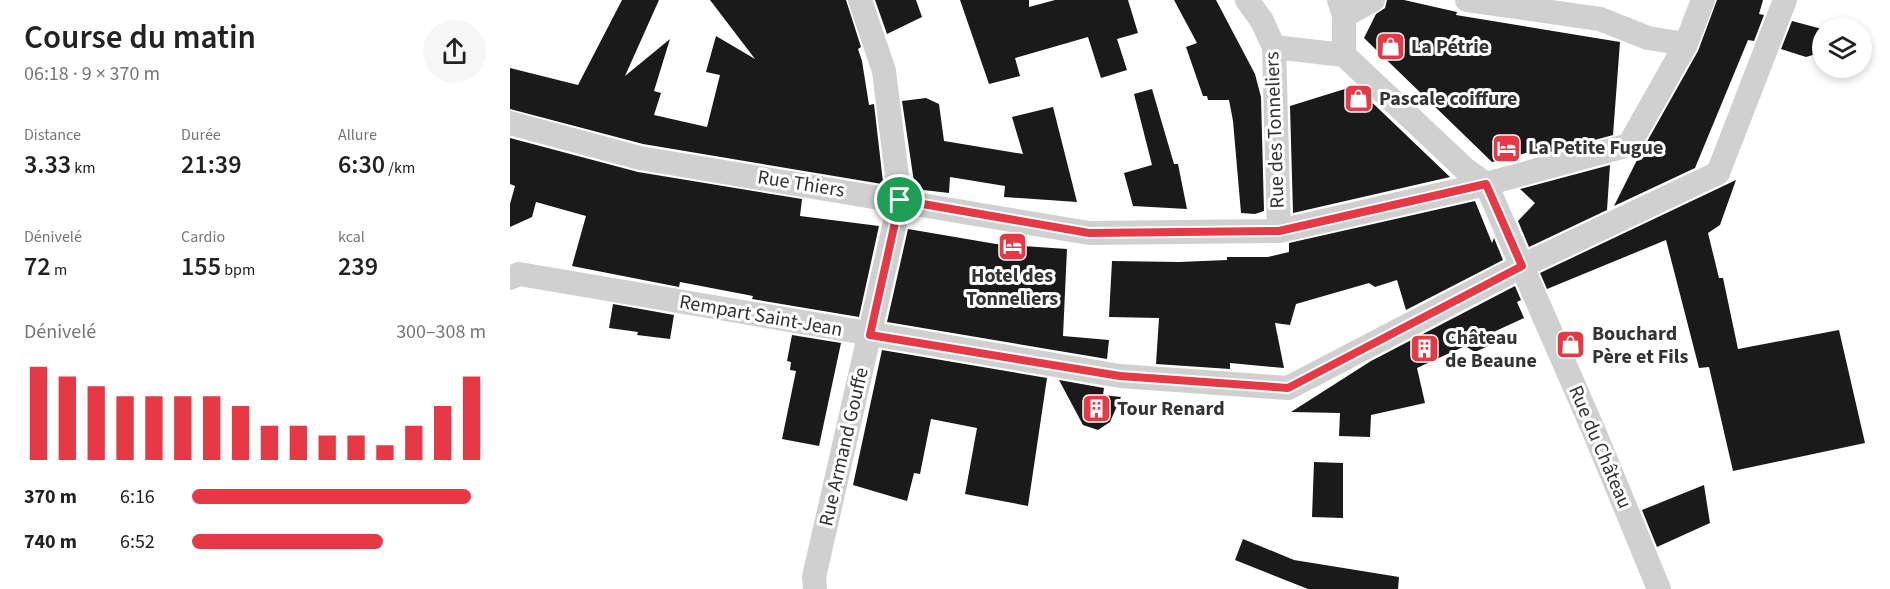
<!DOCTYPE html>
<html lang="fr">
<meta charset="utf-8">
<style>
body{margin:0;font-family:"Source Sans 3",sans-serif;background:#f6f6f6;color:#222;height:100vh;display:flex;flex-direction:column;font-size:22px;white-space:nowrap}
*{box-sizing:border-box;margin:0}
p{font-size:20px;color:#767676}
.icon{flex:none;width:33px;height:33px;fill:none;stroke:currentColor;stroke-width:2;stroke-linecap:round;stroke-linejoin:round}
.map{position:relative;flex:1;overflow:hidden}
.panel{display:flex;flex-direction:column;background:#fff;width:510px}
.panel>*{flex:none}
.controls{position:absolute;left:1302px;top:18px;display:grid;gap:12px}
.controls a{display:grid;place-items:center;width:60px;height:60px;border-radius:50%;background:#fff;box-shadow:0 3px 9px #0003;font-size:30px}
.pin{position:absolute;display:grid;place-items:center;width:51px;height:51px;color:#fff;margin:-26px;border:3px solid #fff;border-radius:50%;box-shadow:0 2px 6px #0007}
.round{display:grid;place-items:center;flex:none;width:63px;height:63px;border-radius:32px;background:#f6f6f6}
.overview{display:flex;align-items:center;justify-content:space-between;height:102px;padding:0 24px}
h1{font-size:33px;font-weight:600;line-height:45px}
.figures{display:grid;grid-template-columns:repeat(3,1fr);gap:9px;height:102px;padding:6px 24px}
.figures div{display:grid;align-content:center}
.figures b{font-size:26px;font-weight:600}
.figures small{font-size:16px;font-weight:400}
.figures p{font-size:16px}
.chart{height:168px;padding:12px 24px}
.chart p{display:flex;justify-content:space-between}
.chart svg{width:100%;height:108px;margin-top:6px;stroke:#e63946;stroke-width:6}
ul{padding:0 24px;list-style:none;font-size:20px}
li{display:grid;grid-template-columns:96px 72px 1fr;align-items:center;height:45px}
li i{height:15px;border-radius:8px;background:#e63946}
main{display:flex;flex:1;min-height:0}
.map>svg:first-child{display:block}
.building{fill:#1a1a1a}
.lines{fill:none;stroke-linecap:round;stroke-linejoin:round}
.street{stroke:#d0d0d0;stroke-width:24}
.route-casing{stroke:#fff;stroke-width:12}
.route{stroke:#e63946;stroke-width:8}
.labels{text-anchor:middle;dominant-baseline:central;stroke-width:6;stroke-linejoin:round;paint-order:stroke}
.poi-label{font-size:20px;font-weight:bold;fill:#333;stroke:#fff;text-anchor:start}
.street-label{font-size:20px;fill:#333;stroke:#fff}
</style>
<main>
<section class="panel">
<div class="overview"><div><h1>Course du matin</h1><p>06:18 · 9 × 370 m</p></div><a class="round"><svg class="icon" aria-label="share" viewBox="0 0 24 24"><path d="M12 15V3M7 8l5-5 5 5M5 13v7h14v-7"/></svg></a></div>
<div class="figures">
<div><p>Distance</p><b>3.33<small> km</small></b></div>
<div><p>Durée</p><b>21:39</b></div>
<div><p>Allure</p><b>6:30<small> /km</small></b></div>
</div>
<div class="figures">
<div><p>Dénivelé</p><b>72<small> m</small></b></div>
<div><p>Cardio</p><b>155<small> bpm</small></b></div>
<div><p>kcal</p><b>239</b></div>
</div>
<div class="chart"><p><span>Dénivelé</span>300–308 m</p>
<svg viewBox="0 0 160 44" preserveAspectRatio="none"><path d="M5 44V6M15 44V10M25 44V14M35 44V18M45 44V18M55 44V18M65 44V18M75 44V22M85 44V30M95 44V30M105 44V34M115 44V34M125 44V38M135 44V30M145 44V22M155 44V10"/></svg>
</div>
<ul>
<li><b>370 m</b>6:16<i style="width:95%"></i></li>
<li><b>740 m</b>6:52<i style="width:65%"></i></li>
</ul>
</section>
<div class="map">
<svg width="1380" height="589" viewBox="0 0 1380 589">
<rect width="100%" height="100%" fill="#fff"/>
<path class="building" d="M 112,0 L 149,0 L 115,76 L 160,39 L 144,91 L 151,93 L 144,115 L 197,127 L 210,75 L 196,72 L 206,36 L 245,59 L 200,0 L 336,0 L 351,47 L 348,49 L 352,61 L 359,105 L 364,104 L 373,182 L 372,184 L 133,144 L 0,109 L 0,68 L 68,85 Z
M 365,0 L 406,0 L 412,17 L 377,34 Z
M 450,0 L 519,0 L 519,7 L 545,0 L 618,0 L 628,33 L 607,39 L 617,70 L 591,78 L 578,37 L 505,58 L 510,76 L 479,84 Z
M 664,0 L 706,0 L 745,74 L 751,97 L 754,211 L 745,214 L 731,213 L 723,121 L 719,100 L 698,100 L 697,96 L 693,96 L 676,47 L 687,43 Z
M 877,0 L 894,0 L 947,12 L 946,15 L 1110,42 L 1103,135 L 1030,155 L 1035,148 L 982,162 L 854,38 L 866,14 L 875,8 Z
M 1207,0 L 1253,0 L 1249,14 L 1254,15 L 1244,41 L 1238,40 L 1185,168 L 1104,206 L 1130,154 L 1188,51 Z
M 1282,21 L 1312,29 L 1312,44 L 1306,54 L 1296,57 L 1271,49 Z
M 838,88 L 848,89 L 940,177 L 783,213 L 780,106 Z
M 642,89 L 664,164 L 668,164 L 677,209 L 623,206 L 614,173 L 642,165 L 624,94 Z
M 416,98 L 429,104 L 434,141 L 513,154 L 502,117 L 543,107 L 567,202 L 494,197 L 495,186 L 440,177 L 439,193 L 405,189 L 392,101 Z
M 0,138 L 128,172 L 292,199 L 290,216 L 369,226 L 349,317 L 242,299 L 243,296 L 170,282 L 169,287 L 62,266 L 76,216 L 26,202 L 22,217 L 0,227 L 0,204 L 5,186 L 0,184 Z
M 1100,165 L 1097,210 L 1019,247 L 1008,221 L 1025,203 L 1010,189 Z
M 1226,180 L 1210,225 L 1198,233 L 1209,278 L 1213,278 L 1228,349 L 1329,330 L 1355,443 L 1223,471 L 1199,367 L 1189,368 L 1156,240 L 1037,289 L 1030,273 Z
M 965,201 L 982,243 L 984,238 L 993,260 L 896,310 L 887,280 L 865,287 L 859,283 L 786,304 L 780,325 L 765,323 L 774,368 L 720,363 L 720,369 L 646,364 L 649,318 L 599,317 L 602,261 L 669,262 L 717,260 L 717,257 L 758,257 L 779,252 L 779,243 Z
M 398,229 L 486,244 L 557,249 L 553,336 L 599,340 L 597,359 L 377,322 Z
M 1005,286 L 1011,300 L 1007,302 L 1014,318 L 977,335 L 978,346 L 965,352 L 955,346 L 907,368 L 915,403 L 861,415 L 860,437 L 829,436 L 830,413 L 781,412 L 861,361 Z
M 103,304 L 164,315 L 160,339 L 127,335 L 128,332 L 99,328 Z
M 282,335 L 331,343 L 309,446 L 272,439 L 286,371 L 280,370 L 281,362 L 277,361 Z
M 372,350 L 537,378 L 518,506 L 455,494 L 467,428 L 421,419 L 410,474 L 404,473 L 397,501 L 343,485 Z
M 549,380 L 594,388 L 593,395 L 611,397 L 600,422 L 588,430 L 573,425 Z
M 804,462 L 833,463 L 833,518 L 802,517 Z
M 1194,485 L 1200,523 L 1147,547 L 1132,510 Z
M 733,539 L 784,560 L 889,577 L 888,589 L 798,589 L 725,560 Z"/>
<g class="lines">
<path class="street" d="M 737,0 L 752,21 L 764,47 L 769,231
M 957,0 L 1090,19 L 1138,38 L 1176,44
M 834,16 L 863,0
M 764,47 L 834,55 L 834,16 L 829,0
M 834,55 L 955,169 L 976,184 L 1083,429 L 1149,589
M 0,123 L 130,158 L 579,233 L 769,231 L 976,184 L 1119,145 L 1176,44 L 1193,0
M 0,278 L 9,274 L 610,376 L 778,388 L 1012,266 L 1208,173 L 1275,0
M 305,589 L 304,577 L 390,200 L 374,71 L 350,0"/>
</g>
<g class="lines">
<defs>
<path id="route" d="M 976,184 L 1012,266 L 778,388 L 610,376 L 360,335 L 390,200 L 579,233 L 769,231 Z"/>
</defs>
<use href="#route" class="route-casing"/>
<use href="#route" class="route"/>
</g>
<defs>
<symbol id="shop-square" viewBox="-11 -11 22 22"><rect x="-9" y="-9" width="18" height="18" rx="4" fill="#e63946" stroke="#fff"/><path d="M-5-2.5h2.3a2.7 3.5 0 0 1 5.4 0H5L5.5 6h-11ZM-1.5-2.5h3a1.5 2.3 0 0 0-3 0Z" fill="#fff"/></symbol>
<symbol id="hotel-square" viewBox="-11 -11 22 22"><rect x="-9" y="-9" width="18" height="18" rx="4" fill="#e63946" stroke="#fff"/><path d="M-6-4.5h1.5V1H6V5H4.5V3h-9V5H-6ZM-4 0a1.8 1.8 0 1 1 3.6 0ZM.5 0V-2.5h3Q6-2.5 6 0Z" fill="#fff"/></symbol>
<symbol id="building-square" viewBox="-11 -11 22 22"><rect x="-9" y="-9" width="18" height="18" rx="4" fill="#e63946" stroke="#fff"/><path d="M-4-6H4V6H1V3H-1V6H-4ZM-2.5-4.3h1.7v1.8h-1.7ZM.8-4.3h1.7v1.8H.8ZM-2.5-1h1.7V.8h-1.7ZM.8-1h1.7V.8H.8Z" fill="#fff"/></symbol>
</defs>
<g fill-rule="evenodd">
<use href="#shop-square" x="864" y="30" width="33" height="33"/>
<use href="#shop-square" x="832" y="82" width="33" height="33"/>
<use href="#hotel-square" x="980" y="132" width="33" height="33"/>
<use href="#hotel-square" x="486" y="230" width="33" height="33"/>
<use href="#shop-square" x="1044" y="328" width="33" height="33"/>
<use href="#building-square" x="898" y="332" width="33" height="33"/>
<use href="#building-square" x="570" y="392" width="33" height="33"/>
</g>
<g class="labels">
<g class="poi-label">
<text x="901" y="47">La Pétrie</text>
<text x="869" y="99">Pascale coiffure</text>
<text x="1018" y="148">La Petite Fugue</text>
<text x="502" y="276" text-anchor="middle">Hotel des<tspan x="502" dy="23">Tonneliers</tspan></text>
<text x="1082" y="334">Bouchard<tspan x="1082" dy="23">Père et Fils</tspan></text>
<text x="935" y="338">Château<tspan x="935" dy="23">de Beaune</tspan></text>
<text x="607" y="409">Tour Renard</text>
</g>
<g class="street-label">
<text transform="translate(765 130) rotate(-92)">Rue des Tonneliers</text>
<text transform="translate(291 184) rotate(9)">Rue Thiers</text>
<text transform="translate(251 316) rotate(10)">Rempart Saint-Jean</text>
<text transform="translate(334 447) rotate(-77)">Rue Armand Gouffe</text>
<text transform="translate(1090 447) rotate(67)">Rue du Château</text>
</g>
</g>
</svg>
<div class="controls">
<a><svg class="icon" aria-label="layers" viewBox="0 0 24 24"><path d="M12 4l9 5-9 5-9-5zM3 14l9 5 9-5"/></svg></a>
</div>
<div class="pin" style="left:390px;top:200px;background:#1e9e55"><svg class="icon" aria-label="arrive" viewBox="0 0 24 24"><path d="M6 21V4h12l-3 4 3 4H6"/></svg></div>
</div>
</main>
